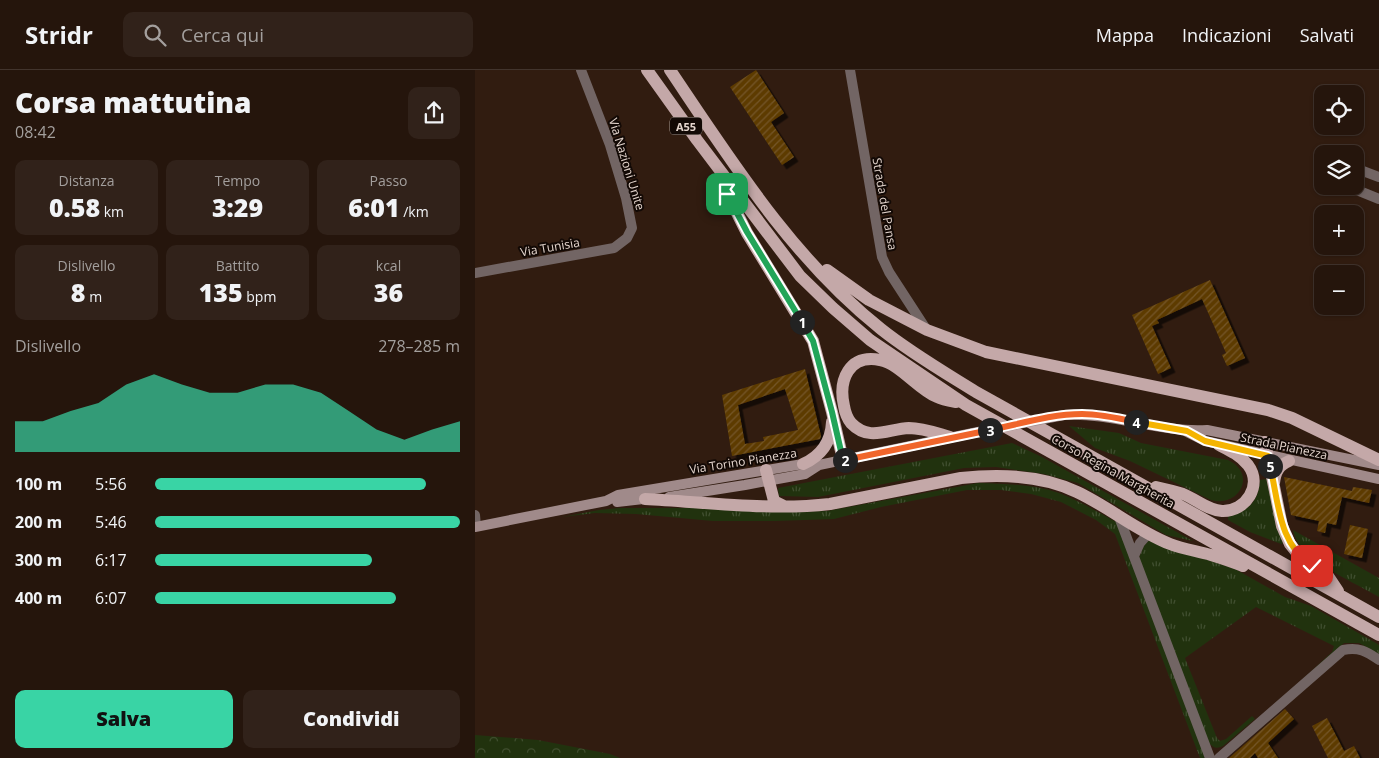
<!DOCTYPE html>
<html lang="it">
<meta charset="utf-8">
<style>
body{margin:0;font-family:"Open Sans",sans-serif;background:#31221a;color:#f1f3f6;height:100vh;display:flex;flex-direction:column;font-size:19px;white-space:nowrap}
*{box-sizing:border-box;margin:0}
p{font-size:16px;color:#a39f9d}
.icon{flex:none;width:28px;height:28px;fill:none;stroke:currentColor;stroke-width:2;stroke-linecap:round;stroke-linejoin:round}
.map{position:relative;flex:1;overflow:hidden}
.sheet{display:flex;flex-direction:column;background:#25150c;width:475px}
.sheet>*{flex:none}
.buttons{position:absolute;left:839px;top:15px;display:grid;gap:10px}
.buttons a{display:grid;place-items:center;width:50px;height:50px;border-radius:10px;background:#25150c;box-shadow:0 1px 4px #0004,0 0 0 1px #42342d;font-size:25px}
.pin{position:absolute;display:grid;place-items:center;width:42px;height:42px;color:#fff;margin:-21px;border-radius:10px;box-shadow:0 2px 8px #0006}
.km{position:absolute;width:25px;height:25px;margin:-12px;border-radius:50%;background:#222;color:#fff;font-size:14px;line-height:25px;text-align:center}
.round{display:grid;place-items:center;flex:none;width:52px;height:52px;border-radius:10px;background:#31221a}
.headline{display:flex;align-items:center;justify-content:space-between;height:85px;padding:0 15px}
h1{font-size:28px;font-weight:800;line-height:38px}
.figures{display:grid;grid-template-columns:repeat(3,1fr);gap:8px;height:85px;padding:5px 15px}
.figures div{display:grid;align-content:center;border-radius:10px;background:#31221a;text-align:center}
.figures b{font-size:25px;font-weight:800}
.figures small{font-size:14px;font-weight:400}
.figures p{font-size:14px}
.chart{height:140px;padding:10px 15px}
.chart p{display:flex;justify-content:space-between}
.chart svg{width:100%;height:90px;margin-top:5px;fill:#39d4a5;opacity:.7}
.primary-button{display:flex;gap:10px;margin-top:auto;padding:10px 15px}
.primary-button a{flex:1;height:58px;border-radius:10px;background:#39d4a5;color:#111;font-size:20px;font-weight:800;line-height:58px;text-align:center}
.primary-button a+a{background:#31221a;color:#f1f3f6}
ul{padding:0 15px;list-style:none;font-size:16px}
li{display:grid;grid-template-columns:80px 60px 1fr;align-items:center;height:38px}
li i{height:12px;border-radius:6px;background:#39d4a5}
header{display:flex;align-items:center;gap:30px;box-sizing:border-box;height:70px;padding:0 25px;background:#25150c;border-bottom:1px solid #42342d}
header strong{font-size:24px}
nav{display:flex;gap:28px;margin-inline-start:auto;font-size:18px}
.search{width:350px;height:45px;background:#31221a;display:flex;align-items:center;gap:12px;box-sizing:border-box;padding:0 18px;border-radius:10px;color:#a39f9d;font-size:19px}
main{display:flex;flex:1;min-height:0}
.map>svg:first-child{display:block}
.grass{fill:url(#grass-tufts)}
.forest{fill:url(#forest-crowns)}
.building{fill:url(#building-hatch);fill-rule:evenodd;filter:url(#shadow)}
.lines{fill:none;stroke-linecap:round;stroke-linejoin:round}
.street{stroke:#726564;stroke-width:10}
.secondary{stroke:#a08a8a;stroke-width:10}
.primary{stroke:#c4a8a8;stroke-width:12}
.secondary-bridge{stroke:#a08a8a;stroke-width:10}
.split-1-casing{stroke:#fff;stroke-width:10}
.split-2-casing{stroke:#fff;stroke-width:10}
.split-3-casing{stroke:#fff;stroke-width:10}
.split-4-casing{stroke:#fff;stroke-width:10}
.split-5-casing{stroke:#fff;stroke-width:10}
.split-6-casing{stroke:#fff;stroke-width:10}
.split-1{stroke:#22a559;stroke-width:6}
.split-2{stroke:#22a559;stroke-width:6}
.split-3{stroke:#f0652b;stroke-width:6}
.split-4{stroke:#f0652b;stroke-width:6}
.split-5{stroke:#f5b400;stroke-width:6}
.split-6{stroke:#f5b400;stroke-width:6}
.labels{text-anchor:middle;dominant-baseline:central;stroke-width:4;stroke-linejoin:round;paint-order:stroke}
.shield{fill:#120905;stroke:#a59891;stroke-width:1}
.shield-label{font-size:11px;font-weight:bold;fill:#e4d5cd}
.street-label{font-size:12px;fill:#e4d5cd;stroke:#120905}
</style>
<header>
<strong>Stridr</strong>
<div class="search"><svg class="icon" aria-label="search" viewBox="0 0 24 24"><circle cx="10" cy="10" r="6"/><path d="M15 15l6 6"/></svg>Cerca qui</div>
<nav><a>Mappa</a><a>Indicazioni</a><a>Salvati</a></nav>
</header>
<main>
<section class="sheet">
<div class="headline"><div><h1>Corsa mattutina</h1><p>08:42</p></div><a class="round"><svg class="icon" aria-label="share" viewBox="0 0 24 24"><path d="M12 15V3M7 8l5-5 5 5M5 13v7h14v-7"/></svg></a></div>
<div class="figures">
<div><p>Distanza</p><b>0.58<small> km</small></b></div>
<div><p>Tempo</p><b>3:29</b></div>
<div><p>Passo</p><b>6:01<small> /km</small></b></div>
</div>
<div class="figures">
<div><p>Dislivello</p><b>8<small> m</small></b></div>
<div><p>Battito</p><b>135<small> bpm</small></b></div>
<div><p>kcal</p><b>36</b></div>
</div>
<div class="chart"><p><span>Dislivello</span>278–285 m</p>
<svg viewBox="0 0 160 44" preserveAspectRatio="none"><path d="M0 44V29L10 29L20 24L30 20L40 11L50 6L60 11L70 15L80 15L90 11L100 11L110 15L120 24L130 33L140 38L150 33L160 29V44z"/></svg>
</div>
<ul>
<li><b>100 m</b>5:56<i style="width:89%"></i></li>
<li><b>200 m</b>5:46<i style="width:100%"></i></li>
<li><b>300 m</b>6:17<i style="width:71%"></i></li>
<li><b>400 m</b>6:07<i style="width:79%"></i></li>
</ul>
<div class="primary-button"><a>Salva</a><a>Condividi</a></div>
</section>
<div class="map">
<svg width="904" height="688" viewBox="0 0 904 688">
<defs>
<pattern id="grass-tufts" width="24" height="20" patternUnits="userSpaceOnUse" patternTransform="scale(1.25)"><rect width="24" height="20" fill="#21320e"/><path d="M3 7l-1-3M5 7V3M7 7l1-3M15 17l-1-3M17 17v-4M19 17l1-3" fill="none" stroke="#414f30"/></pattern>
<pattern id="forest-crowns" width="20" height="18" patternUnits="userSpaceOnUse" patternTransform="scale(1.25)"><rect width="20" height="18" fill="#21320e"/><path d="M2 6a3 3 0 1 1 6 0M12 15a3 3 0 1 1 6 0" fill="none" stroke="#414f30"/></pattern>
<pattern id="building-hatch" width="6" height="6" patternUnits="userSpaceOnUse" patternTransform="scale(1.25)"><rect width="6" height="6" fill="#5d3b02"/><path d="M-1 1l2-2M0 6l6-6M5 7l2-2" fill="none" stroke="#745626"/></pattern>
<filter id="shadow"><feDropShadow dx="4.5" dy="4.5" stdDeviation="0" flood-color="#0009"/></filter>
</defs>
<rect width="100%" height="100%" fill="#311c10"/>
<path class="grass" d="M 594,356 L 644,363 L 666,373 L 753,390 C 782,403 765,438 736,430 L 655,391 L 620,378 Z
M 537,373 L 567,387 L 718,471 L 691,465 L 603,413 L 569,404 L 521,397 L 489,398 L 343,427 L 304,426 L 303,418 Z
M 792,409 L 802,457 L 808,473 L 806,474 L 775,462 L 753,450 L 753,445 C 774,440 783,433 785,410 Z
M 503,413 C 530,414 558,414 584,423 C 605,431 624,443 643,453 L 732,688 L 725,688 L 640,464 L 621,450 L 586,432 L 556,424 L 526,420 L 492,420 L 406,437 L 359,449 L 300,451 L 238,451 L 161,444 L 120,443 L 87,447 L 124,440 L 144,438 L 220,438 L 299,442 L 352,441 Z
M 818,460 L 904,508 L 904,527 C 882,514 834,493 822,471 C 820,468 819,464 818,460 Z
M 674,470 L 760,499 L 810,527 L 836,536 L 901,573 L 904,575 L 904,584 L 884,573 L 869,573 L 830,609 L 829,608 L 857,582 L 859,576 L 781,537 L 710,588 L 742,668 L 745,671 L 751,669 L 777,646 L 780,649 L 748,676 C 741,679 739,678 734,673 L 664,488 L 668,477 Z"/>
<path class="forest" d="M 0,665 L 63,670 L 135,684 L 145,688 L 0,688 Z"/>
<path class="building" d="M 281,0 L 309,43 L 296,52 L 319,87 L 307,95 L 255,17 Z
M 735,210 L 770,288 L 752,296 L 747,285 L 751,283 L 727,229 L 682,250 L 684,253 L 677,256 L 696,298 L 683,304 L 657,245 Z
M 330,299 L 346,366 L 345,369 L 257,386 L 247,325 ZM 310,319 L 323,360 L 288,367 L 289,371 L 270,374 L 263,335 Z
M 809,407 L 877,421 L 878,417 L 897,420 L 894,433 L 867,427 L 861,455 L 852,453 L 850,463 L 842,461 L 844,451 L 816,445 Z
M 875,455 L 893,459 L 887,488 L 869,484 Z
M 810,639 L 819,649 L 793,673 L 803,688 L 783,688 L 780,683 L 775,688 L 754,688 Z
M 852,648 L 869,681 L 879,676 L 885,688 L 853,688 L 837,656 Z"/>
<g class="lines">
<path class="street" d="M 375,0 L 407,187 L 414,202 L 451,259
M 880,98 L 904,107
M 872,116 L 904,129
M 0,203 L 139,178 L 152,168 L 157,158 L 151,128 L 135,75 L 106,0
M 0,445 L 1,456
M 644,447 L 735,688
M 659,486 L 665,473 L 673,464
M 744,688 L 868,580 C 884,577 891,581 904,590"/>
<path class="secondary" d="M 589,345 C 638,342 684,363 732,360 L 904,395
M 712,362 L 730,371 L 904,409
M 194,427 L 270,415 L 330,404 L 344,395
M 142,432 L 177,428
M 0,457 L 131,431 L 143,425 L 328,394 L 344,395 L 498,363"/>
<path class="primary" d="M 172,0 L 222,70 L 325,206 L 358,238 L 395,270 L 491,335 L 904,565
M 195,0 C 257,92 318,189 406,259 C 436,283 469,302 501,322 L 904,547
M 247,113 L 272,163 L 338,271 L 357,342 L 368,390
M 352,200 L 394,230 L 452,260 L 511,282 L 793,340 L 817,348 L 904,390
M 475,367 C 461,363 448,358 434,358 C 413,359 394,372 376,353 C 372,348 370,342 369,336 C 363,310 374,284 405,290 C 424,293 444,320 462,327 C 468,330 475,331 481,332
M 790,372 L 807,456 L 815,474 L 823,484 L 829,491 L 853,506 L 863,521
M 328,394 C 346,386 356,373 357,352
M 291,400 L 299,431 L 309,436
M 799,413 C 800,402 804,395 814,391
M 681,417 C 690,419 699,421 708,424 C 721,429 732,440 747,441 C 771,442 788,415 773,395 C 765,385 754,380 744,375
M 170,429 C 230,432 296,441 355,434 L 486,408 C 523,404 567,405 602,422 C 634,437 662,461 695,474 C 708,479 722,481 736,485 C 747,488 757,492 768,496"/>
<path class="secondary-bridge" d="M 498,363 L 589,345"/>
</g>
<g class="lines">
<defs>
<path id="split-1" d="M 252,124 L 272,162 L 327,252"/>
<path id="split-2" d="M 327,252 L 338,271 L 357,342 L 368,390 L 370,390"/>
<path id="split-3" d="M 370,390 L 515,360"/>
<path id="split-4" d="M 515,360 C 545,354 576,344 607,344 C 625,344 643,348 661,352"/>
<path id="split-5" d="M 661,352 L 712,361 L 730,371 L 793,386 L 795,396"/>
<path id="split-6" d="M 795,396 C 804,433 803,473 837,496"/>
</defs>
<use href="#split-1" class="split-1-casing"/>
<use href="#split-2" class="split-2-casing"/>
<use href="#split-3" class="split-3-casing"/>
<use href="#split-4" class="split-4-casing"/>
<use href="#split-5" class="split-5-casing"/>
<use href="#split-6" class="split-6-casing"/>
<use href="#split-1" class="split-1"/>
<use href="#split-2" class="split-2"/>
<use href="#split-3" class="split-3"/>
<use href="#split-4" class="split-4"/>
<use href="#split-5" class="split-5"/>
<use href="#split-6" class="split-6"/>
</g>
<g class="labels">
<rect class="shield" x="195" y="47.5" width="32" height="17" rx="4"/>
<g class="shield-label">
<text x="211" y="56">A55</text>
</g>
<g class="street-label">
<text transform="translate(152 94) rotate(73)">Via Nazioni Unite</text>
<text transform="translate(410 134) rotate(80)">Strada del Pansa</text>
<text transform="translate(75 177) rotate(-10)">Via Tunisia</text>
<text transform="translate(809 376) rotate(12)">Strada Pianezza</text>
<text transform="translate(268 391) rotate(-9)">Via Torino Pianezza</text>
<text transform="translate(638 401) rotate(29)">Corso Regina Margherita</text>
</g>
</g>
</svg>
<div class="buttons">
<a><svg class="icon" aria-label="locate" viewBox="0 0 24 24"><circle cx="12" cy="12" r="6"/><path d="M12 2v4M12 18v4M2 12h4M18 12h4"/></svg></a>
<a><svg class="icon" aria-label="layers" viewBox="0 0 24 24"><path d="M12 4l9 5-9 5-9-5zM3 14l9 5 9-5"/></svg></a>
<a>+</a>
<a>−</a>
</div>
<div class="pin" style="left:252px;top:124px;background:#1e9e55"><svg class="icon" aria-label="arrive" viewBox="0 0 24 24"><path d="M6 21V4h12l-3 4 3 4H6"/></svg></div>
<div class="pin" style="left:837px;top:496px;background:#d93025"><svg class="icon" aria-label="check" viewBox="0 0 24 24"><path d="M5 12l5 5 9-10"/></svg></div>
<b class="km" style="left:327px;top:252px">1</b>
<b class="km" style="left:370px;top:390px">2</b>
<b class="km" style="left:515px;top:360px">3</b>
<b class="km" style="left:661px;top:352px">4</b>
<b class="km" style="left:795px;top:396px">5</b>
</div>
</main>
